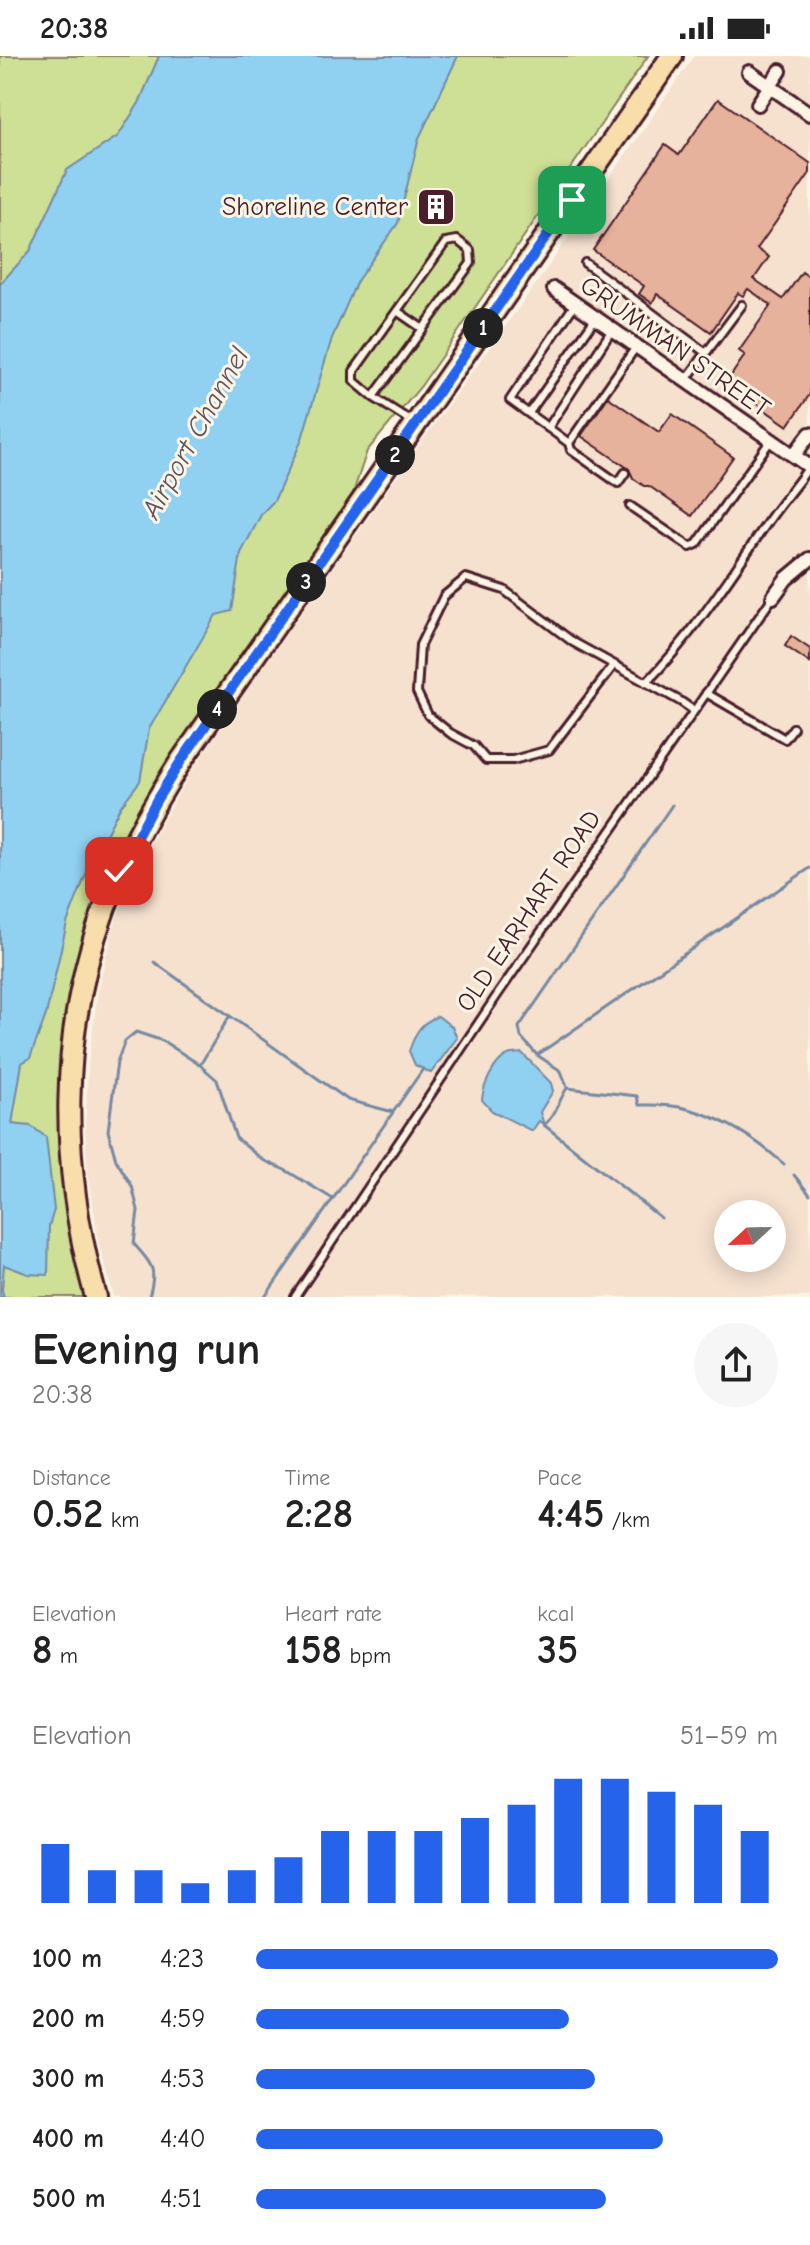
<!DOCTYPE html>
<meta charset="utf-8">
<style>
body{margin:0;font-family:"Comic Neue",sans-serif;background:#f6f6f6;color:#222;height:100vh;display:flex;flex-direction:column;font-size:30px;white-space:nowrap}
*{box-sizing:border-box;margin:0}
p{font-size:26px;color:#767676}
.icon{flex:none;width:44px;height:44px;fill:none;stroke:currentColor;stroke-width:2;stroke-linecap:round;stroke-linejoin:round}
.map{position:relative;height:1241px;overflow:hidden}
.sheet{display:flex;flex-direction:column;background:#fff;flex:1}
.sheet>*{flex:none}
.needle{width:52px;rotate:248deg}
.tools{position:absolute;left:714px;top:1144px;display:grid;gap:16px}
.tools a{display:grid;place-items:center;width:72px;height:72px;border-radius:50%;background:#fff;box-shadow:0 4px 20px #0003;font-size:40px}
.pin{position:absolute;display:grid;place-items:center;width:68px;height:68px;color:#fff;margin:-34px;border-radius:16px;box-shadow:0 4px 12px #0006}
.km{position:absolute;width:40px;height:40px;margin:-20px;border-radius:50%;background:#222;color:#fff;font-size:22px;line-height:40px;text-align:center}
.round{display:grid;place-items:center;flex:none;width:84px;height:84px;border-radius:42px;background:#f6f6f6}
.headline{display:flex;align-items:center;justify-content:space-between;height:136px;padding:0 32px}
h1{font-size:44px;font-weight:600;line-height:60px}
.figures{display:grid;grid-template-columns:repeat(3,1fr);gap:12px;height:136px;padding:8px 32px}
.figures div{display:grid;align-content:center}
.figures b{font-size:40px;font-weight:600}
.figures small{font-size:22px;font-weight:400}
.figures p{font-size:22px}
.chart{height:224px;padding:16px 32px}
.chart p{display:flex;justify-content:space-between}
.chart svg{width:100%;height:144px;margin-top:8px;stroke:#2563eb;stroke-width:6}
ul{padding:0 32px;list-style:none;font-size:26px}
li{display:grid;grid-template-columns:128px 96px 1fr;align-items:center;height:60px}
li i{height:20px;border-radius:10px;background:#2563eb}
.status{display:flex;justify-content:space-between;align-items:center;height:56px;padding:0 40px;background:#fff;direction:ltr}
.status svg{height:22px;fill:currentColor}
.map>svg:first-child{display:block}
.built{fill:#f6e1cf;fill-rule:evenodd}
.green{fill:#cee095;stroke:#8c8060;stroke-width:2}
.water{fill:#90d0f1;stroke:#7489a2;stroke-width:2}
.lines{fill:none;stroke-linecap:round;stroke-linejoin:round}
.stream{stroke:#7489a2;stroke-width:3}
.building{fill:#e7b29b;stroke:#4a1f2b;stroke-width:2}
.service-casing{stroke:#4a1f2b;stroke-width:12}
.minor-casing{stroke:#4a1f2b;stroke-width:18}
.primary-casing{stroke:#4a1f2b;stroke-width:26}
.service{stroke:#fcf5e5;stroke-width:6}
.minor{stroke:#fcf5e5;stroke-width:12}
.primary{stroke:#f8deab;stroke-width:20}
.route-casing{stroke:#fff;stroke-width:16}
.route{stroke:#2563eb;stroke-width:10}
.labels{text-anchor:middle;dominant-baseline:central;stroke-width:6;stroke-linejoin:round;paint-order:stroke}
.poi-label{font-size:26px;fill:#4a1f2b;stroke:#fcf5e5;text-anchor:end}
.street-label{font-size:26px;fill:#4a1f2b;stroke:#fcf5e5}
.water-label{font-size:28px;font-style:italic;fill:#5f5466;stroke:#fcf5e5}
</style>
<div class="status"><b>20:38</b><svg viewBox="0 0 49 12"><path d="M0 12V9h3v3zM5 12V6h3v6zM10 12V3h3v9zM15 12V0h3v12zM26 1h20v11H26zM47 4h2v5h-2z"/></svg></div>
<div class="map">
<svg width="810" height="1241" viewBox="0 0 810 1241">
<rect width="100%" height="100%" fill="#fcf5e5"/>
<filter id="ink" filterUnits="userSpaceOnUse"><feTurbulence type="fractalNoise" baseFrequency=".0125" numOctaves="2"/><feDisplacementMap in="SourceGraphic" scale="16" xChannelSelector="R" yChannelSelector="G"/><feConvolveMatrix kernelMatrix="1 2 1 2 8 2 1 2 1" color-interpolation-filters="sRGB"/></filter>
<g filter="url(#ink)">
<path class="built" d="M 694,0 L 810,0 L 810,1241 L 114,1241 L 99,1189 L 87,1108 L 85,1072 L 88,1009 L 97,940 L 106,899 L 117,861 L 143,800 L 189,719 L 255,622 L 435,367 L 540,222 ZM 728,1158 L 772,1158 L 772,1202 L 728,1202 Z"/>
<path class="green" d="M 0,0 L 648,0 L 421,330 L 367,395 L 353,437 L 158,725 L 127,776 L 104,828 L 68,953 L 61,1019 L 60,1082 L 70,1176 L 87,1241 L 0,1241 Z"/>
<path class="water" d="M 159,0 L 458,0 L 419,82 L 398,167 L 357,225 L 332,282 L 301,386 L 274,445 L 262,457 L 241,497 L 232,555 L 216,559 L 149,673 L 140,725 L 120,751 L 87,816 L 67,867 L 46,959 L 30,1002 L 22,1007 L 12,1068 L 31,1070 L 46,1081 L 54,1154 L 49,1170 L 48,1219 L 28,1218 L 4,1209 L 2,1234 L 4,1241 L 0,1241 L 0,228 L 30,195 L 67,114 L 118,80 L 139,47 Z
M 438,960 L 452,971 L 457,982 L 431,1017 L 415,1009 L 409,995 C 416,976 419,968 438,960 Z
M 522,997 L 551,1027 L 553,1035 L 540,1056 L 544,1069 L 539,1065 L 532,1075 L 492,1055 L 482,1044 C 483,1030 494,1005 508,999 C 512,997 517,998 522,997 Z"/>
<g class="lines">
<path class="stream" d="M 154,906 L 348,1044 L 393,1056
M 537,999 L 521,981 L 519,971 L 672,749
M 200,1009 L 229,961
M 567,1031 L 561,1015 L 537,999 L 810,812
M 794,1119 L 810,1139
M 661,1162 L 544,1069 C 556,1059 559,1044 567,1032 L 637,1040 L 639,1049 C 654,1049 670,1048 684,1052 C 722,1061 756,1083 784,1108
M 149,1241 C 157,1212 153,1210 134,1188 L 138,1154 L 132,1130 L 116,1104 L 108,1075 L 117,1006 L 125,985 L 136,976 L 163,985 L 200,1009 L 217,1024 L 236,1082 L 263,1104 L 287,1115 L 333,1143
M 265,1241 L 423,1013"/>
</g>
<path class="building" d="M 718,43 L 810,107 L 810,117 L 757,193 L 769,201 L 754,223 L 783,243 L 802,216 L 810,222 L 810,338 L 788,370 L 726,327 L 745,299 L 739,295 L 771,249 L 748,233 L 743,240 L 738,237 L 711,276 L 657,238 L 652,247 L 639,238 L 644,230 L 593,194 L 665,89 L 679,99 Z
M 444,137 L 449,162 L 427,166 L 423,140 Z
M 608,341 L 659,376 L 672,358 L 733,401 L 692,460 L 649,430 L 644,430 L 633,422 L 629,413 L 581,380 Z
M 791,580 L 810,593 L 810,607 L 785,590 Z"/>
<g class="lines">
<defs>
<path id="service" d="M 585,207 L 706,297
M 397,255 L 423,273
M 685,325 L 742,249
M 373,341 L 471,207 L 470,194 L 457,184 L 446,186 L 354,315 L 354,325 L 373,341 L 414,367
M 529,357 L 595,263
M 548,372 L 612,274
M 569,387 L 510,344 L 575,248
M 625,417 L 618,427 L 571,394 L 569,387 L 636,291
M 630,450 L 690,491 L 697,488 L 771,384
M 614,609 L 549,694 L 513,704 L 486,704 L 474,690 L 450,677 L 428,659 L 417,636 L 420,589 L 444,540 L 466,522 L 504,534 L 573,586 L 680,645 L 693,654
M 646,627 C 692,580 728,524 765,470 C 779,449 795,431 809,411
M 706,637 L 785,683 L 793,672
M 295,1241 L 498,938 L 773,541"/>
<path id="minor" d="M 749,16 L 810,58
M 758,48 L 780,15
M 554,233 L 810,411
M 794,399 L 810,378
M 773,541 L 786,523 L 810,503"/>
<path id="primary" d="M 96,1241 C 60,1114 58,976 105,851 C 125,799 151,752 181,705 L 672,0"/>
</defs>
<use href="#service" class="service-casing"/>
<use href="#minor" class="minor-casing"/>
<use href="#primary" class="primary-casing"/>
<use href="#service" class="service"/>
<use href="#minor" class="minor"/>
<use href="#primary" class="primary"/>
</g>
</g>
<g class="lines" filter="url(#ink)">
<defs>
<path id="route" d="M 119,815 L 157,743 L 181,705 L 572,144"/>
</defs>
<use href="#route" class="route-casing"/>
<use href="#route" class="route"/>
</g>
<defs>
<symbol id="building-square" viewBox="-11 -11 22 22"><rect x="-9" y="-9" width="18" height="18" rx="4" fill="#4a1f2b" stroke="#fcf5e5"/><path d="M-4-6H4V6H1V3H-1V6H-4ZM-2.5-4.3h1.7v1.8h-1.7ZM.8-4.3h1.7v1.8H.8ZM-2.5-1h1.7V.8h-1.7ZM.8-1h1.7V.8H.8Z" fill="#fff"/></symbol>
</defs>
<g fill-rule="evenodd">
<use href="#building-square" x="414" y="129" width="44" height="44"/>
</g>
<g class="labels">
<g class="poi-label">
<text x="408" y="151">Shoreline Center</text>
</g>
<g class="street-label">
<text transform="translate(675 291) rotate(35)">GRUMMAN STREET</text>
<text transform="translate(529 855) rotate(-56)">OLD EARHART ROAD</text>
</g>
<g class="water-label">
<text transform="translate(195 377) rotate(-61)">Airport Channel</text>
</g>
</g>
</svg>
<div class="tools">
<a><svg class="needle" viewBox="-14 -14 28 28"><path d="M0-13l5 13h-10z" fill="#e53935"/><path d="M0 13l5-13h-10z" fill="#767676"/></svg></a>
</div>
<div class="pin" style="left:572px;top:144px;background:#1e9e55"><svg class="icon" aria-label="arrive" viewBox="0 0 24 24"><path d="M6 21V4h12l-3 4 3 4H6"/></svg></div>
<div class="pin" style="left:119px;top:815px;background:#d93025"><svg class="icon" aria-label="check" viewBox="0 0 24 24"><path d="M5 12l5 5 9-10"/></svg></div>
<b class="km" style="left:483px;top:272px">1</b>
<b class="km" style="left:395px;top:399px">2</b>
<b class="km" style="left:306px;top:526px">3</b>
<b class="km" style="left:217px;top:653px">4</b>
</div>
<section class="sheet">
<div class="headline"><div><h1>Evening run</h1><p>20:38</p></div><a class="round"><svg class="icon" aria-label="share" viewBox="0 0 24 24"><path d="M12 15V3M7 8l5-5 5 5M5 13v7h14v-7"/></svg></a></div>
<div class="figures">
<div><p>Distance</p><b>0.52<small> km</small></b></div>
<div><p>Time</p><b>2:28</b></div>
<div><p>Pace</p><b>4:45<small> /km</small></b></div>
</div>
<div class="figures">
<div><p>Elevation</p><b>8<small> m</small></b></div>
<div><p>Heart rate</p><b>158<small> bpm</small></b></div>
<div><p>kcal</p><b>35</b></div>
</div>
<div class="chart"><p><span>Elevation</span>51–59 m</p>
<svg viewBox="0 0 160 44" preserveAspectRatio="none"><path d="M5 44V26M15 44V34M25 44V34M35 44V38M45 44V34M55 44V30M65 44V22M75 44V22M85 44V22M95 44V18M105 44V14M115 44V6M125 44V6M135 44V10M145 44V14M155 44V22"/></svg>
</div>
<ul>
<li><b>100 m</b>4:23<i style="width:100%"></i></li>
<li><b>200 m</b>4:59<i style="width:60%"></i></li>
<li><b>300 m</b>4:53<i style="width:65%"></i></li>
<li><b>400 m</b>4:40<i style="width:78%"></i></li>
<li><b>500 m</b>4:51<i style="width:67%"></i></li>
</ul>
</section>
